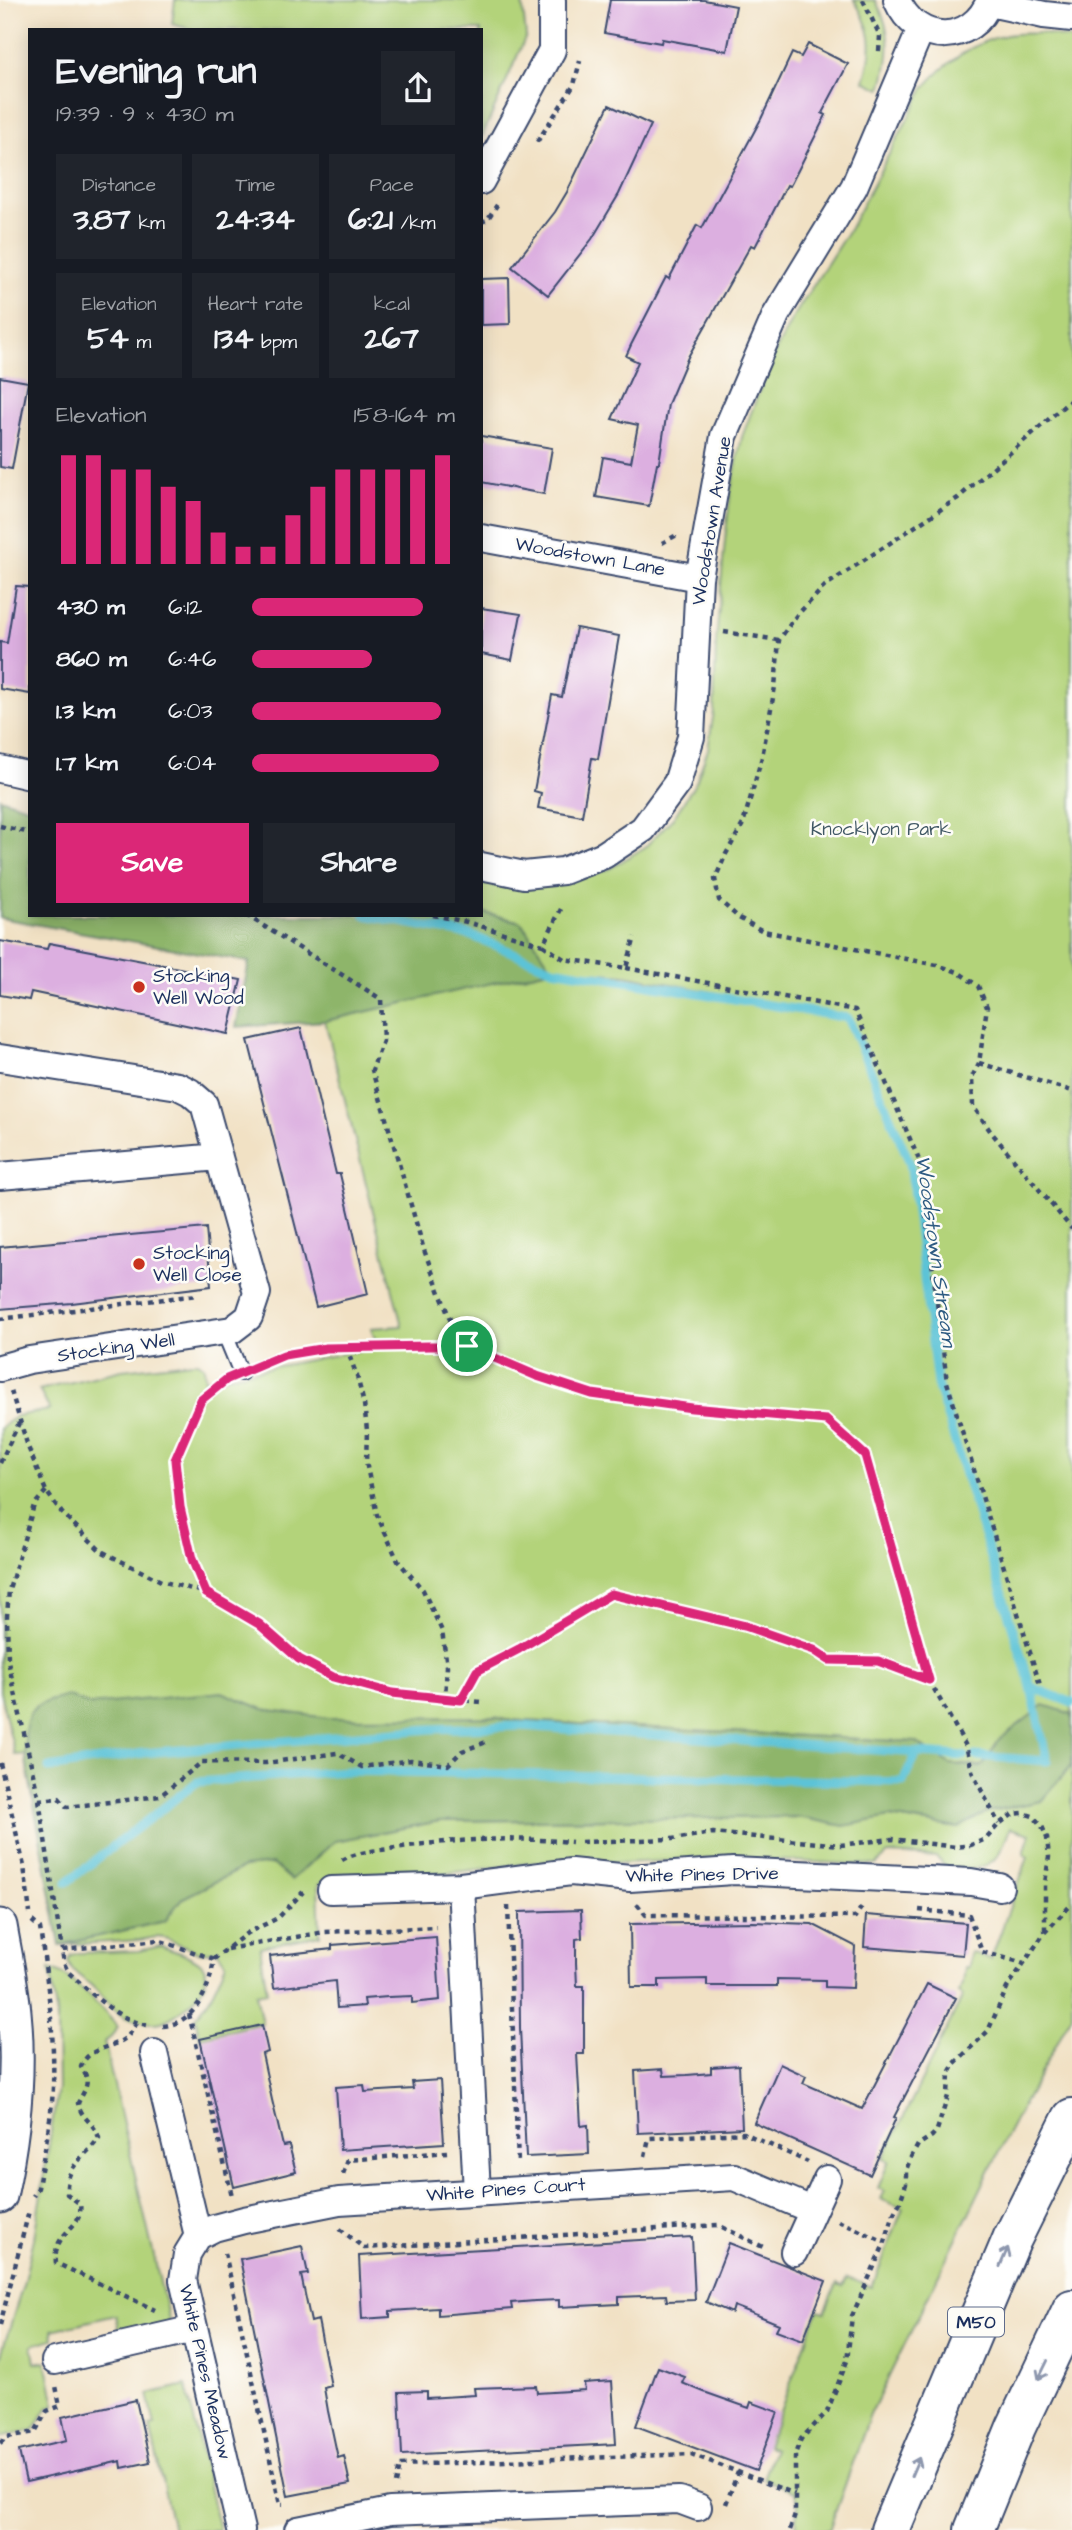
<!DOCTYPE html>
<meta charset="utf-8">
<style>
body{margin:0;font-family:"Architects Daughter",sans-serif;background:#20242c;color:#f1f3f6;height:100vh;display:flex;flex-direction:column;font-size:26px;white-space:nowrap}
*{box-sizing:border-box;margin:0}
p{font-size:23px;color:#9ea1a6}
.icon{flex:none;width:38px;height:38px;fill:none;stroke:currentColor;stroke-width:2;stroke-linecap:round;stroke-linejoin:round}
.map{position:relative;flex:1;overflow:hidden}
.drawer{position:absolute;left:28px;top:28px;width:455px;height:889px;display:flex;flex-direction:column;background:#171b24;border-radius:0px;box-shadow:0 4px 18px #0003}
.drawer>*{flex:none}
.pin{position:absolute;display:grid;place-items:center;width:60px;height:60px;color:#fff;margin:-30px;border:4px solid #fff;border-radius:50%;box-shadow:0 2px 7px #0007}
.round{display:grid;place-items:center;flex:none;width:74px;height:74px;border-radius:0px;background:#20242c}
.head{display:flex;align-items:center;justify-content:space-between;height:119px;padding:0 28px}
h1{font-size:38px;font-weight:700;line-height:52px}
.metrics{display:grid;grid-template-columns:repeat(3,1fr);gap:10px;height:119px;padding:7px 28px}
.metrics div{display:grid;align-content:center;border-radius:0px;background:#20242c;text-align:center}
.metrics b{font-size:30px;font-weight:700}
.metrics small{font-size:19px;font-weight:400}
.metrics p{font-size:19px}
.chart{height:196px;padding:14px 28px}
.chart p{display:flex;justify-content:space-between}
.chart svg{width:100%;height:126px;margin-top:7px;stroke:#db2777;stroke-width:6}
.cta{display:flex;gap:14px;margin-top:auto;padding:14px 28px}
.cta a{flex:1;height:80px;border-radius:0px;background:#db2777;color:#fff;font-size:28px;font-weight:700;line-height:80px;text-align:center}
.cta a+a{background:#20242c;color:#f1f3f6}
ul{padding:0 28px;list-style:none;font-size:23px}
li{display:grid;grid-template-columns:112px 84px 1fr;align-items:center;height:52px}
li i{height:18px;border-radius:9px;background:#db2777}
.map>svg:first-child{display:block}
.green{fill:#b3d37a;stroke:#67816c;stroke-width:2;fill-rule:evenodd}
.forest{fill:#8eb56a;stroke:#547264;stroke-width:2}
.lines{fill:none;stroke-linecap:round;stroke-linejoin:round}
.stream{stroke:#5bc3d7;stroke-width:9}
.building{fill:#dcafe0}
.service-casing{stroke:#3b4a6d;stroke-width:18}
.minor-casing{stroke:#3b4a6d;stroke-width:30}
.tertiary-casing{stroke:#3b4a6d;stroke-width:37}
.motorway-casing{stroke:#3b4a6d;stroke-width:42}
.path{stroke:#3b4a6d;stroke-width:4.5;stroke-dasharray:5 5;stroke-linecap:butt}
.service{stroke:#fff;stroke-width:14}
.minor{stroke:#fff;stroke-width:26}
.tertiary{stroke:#fff;stroke-width:33}
.motorway{stroke:#fff;stroke-width:38}
.oneway{stroke:#8d97ae}
.route-casing{stroke:#fff;stroke-width:14}
.route{stroke:#db2777;stroke-width:9}
.poi-dot{fill:#c8321e;stroke:#fdfcf7;stroke-width:2.5}
.labels{text-anchor:middle;dominant-baseline:central;stroke-width:5;stroke-linejoin:round;paint-order:stroke}
.shield{fill:#fdfcf7;stroke:#5f6c8c;stroke-width:2}
.shield-label{font-size:18px;font-weight:bold;fill:#1b2f5e}
.street-label{font-size:19px;fill:#1b2f5e;stroke:#fdfcf7}
.park-label{font-size:19px;fill:#415865;stroke:#fdfcf7}
.poi-label{font-size:19px;fill:#1b2f5e;stroke:#fdfcf7;text-anchor:start}
.water-label{font-size:21px;font-style:italic;fill:#2e5b82;stroke:#fdfcf7}
</style>
<div class="map">
<svg width="1072" height="2530" viewBox="0 0 1072 2530">
<rect width="100%" height="100%" fill="#fdfcf7"/>
<filter id="ink" filterUnits="userSpaceOnUse"><feTurbulence type="fractalNoise" baseFrequency=".0143" numOctaves="2"/><feDisplacementMap in="SourceGraphic" scale="14" xChannelSelector="R" yChannelSelector="G"/><feConvolveMatrix kernelMatrix="1 2 1 2 8 2 1 2 1" color-interpolation-filters="sRGB"/></filter>
<filter id="wash" filterUnits="userSpaceOnUse"><feTurbulence type="fractalNoise" baseFrequency=".00686" numOctaves="4" result="noise"/><feDisplacementMap in="SourceGraphic" scale="28" xChannelSelector="R" yChannelSelector="G"/><feGaussianBlur stdDeviation="1.57" result="paint"/><feColorMatrix in="noise" values="0 0 0 0 0 0 0 0 0 0 0 0 0 0 0 0 0 1.4 0 .05"/><feComposite in="paint" operator="in"/></filter>
<g filter="url(#wash)">
<rect width="100%" height="100%" fill="#f1e1c4"/>
<path class="green" d="M 175,0 L 522,0 L 526,36 L 481,139 L 481,30 L 194,30 L 172,24 Z
M 854,0 L 875,0 C 893,31 891,55 881,89 L 864,81 C 875,46 873,31 854,0 Z
M 1040,33 L 1072,39 L 1072,2015 L 1009,2131 L 870,2415 L 829,2530 L 796,2530 L 798,2508 L 796,2491 L 763,2479 L 774,2449 L 767,2446 L 818,2310 L 825,2312 L 837,2284 L 843,2286 L 847,2278 L 872,2287 L 903,2208 L 880,2199 L 884,2191 L 878,2188 L 889,2161 L 883,2159 L 963,1996 L 958,1993 L 963,1984 L 965,1967 L 969,1967 L 970,1952 L 991,1959 L 1028,1857 L 1024,1854 L 1030,1834 L 1010,1828 C 996,1868 987,1870 946,1868 L 937,1857 L 888,1854 L 876,1865 L 726,1858 L 621,1863 L 584,1857 L 438,1874 L 327,1880 L 318,1885 L 320,1935 L 260,1947 L 267,1992 L 256,1994 L 262,2023 L 200,2037 L 195,2017 C 211,2001 217,1983 226,1963 L 217,1951 L 201,1953 L 165,1938 L 156,1937 L 140,1940 L 60,1945 L 165,1921 L 181,1899 L 244,1867 L 273,1864 L 291,1880 L 335,1841 L 440,1821 L 797,1817 L 844,1825 L 889,1817 L 958,1828 L 987,1812 L 1041,1801 L 1067,1771 L 950,1764 L 915,1742 L 506,1720 L 15,1755 L 0,1692 L 0,1429 L 16,1416 L 50,1410 L 39,1390 L 122,1370 L 191,1362 L 197,1362 L 204,1366 L 205,1380 L 378,1347 L 371,1328 L 402,1326 L 325,1021 L 552,969 L 521,922 L 481,912 L 481,879 L 570,881 L 609,869 L 645,847 L 674,817 L 696,782 L 708,749 L 714,711 L 716,641 L 725,540 L 731,490 L 742,437 L 771,360 L 792,319 L 850,228 L 924,88 C 944,64 974,41 1007,35 C 1017,33 1029,34 1040,33 ZM 565,970 L 626,975 L 810,1011 L 809,1011 Z
M 161,1946 C 173,1952 198,1956 204,1968 C 215,1987 178,2017 161,2022 C 152,2025 133,2021 124,2017 C 112,2010 103,1996 93,1987 C 84,1978 71,1973 68,1960 L 71,1955 L 78,1953 L 139,1951 Z
M 50,1969 L 66,1976 L 91,1997 L 118,2027 L 113,2036 L 104,2042 L 170,2325 L 121,2336 L 116,2315 L 52,2330 L 53,2339 L 32,2345 L 35,2363 L 46,2361 L 55,2405 L 47,2408 L 34,2430 L 0,2437 L 0,2358 L 23,2285 L 34,2238 L 58,2088 L 57,2020 Z
M 186,2385 L 219,2530 L 173,2530 L 150,2426 L 155,2425 L 148,2394 Z"/>
<path class="forest" d="M 0,798 L 30,808 L 30,915 L 481,915 L 481,912 L 521,922 L 553,969 L 325,1021 L 236,1027 L 249,962 L 0,918 Z
M 222,1692 L 263,1709 L 328,1718 L 496,1717 L 506,1720 L 916,1742 L 950,1764 L 981,1767 L 1000,1739 L 1044,1705 L 1072,1714 L 1072,1765 L 1041,1801 L 987,1812 L 958,1828 L 890,1817 L 844,1826 L 797,1817 L 440,1821 L 335,1841 L 291,1880 L 273,1864 L 244,1867 L 181,1899 L 165,1921 L 60,1945 L 26,1761 C 25,1743 21,1712 41,1704 C 50,1700 60,1698 69,1696 L 89,1705 Z"/>
<g class="lines">
<path class="stream" d="M 365,915 L 470,935 L 553,969 L 848,1018 L 910,1163 L 937,1384 L 1031,1687 L 1072,1703
M 975,1756 L 1047,1761 L 1031,1687
M 49,1768 L 144,1753 L 430,1729 L 521,1726 L 964,1756
M 67,1882 L 197,1782 L 346,1771 L 903,1782 L 917,1753"/>
</g>
<g id="blocks">
<path class="building" d="M 610,0 L 704,0 L 736,6 L 727,51 L 662,39 L 661,43 L 604,33 Z
M 808,44 L 848,64 L 822,113 L 826,115 L 790,186 L 787,185 L 755,247 L 751,245 L 688,357 L 668,404 L 659,463 L 657,463 L 649,506 L 596,497 L 603,457 L 631,462 L 638,425 L 612,419 L 638,362 L 626,356 L 631,345 L 666,277 L 669,279 L 697,225 L 702,228 L 761,119 L 792,53 L 801,57 Z
M 609,105 L 651,125 L 619,194 L 592,239 L 548,295 L 512,267 L 555,212 L 567,192 Z
M 509,278 L 510,324 L 481,325 L 481,279 Z
M 0,377 L 28,382 L 12,469 L 0,467 Z
M 481,436 L 552,448 L 544,494 L 481,482 Z
M 16,586 L 30,587 L 30,694 L 0,689 L 0,642 L 7,643 Z
M 481,608 L 521,614 L 512,660 L 481,654 Z
M 576,628 L 619,636 L 598,759 L 592,758 L 582,816 L 538,808 L 541,793 L 534,791 L 552,695 L 562,697 Z
M 0,941 L 47,949 L 49,943 L 241,980 L 228,1034 L 31,992 L 29,1000 L 0,995 Z
M 301,1028 L 336,1174 L 340,1174 L 368,1294 L 316,1307 L 248,1040 Z
M 206,1228 L 211,1286 L 72,1303 L 0,1309 L 0,1247 Z
M 581,1910 L 582,1938 L 576,1939 L 576,1963 L 577,1986 L 584,1986 L 584,2054 L 577,2054 L 581,2126 L 588,2125 L 589,2154 L 526,2157 L 520,2028 L 519,1912 Z
M 866,1915 L 966,1923 L 963,1955 L 864,1947 Z
M 753,1922 L 812,1924 L 855,1946 L 853,1988 L 825,1987 L 825,1980 L 777,1979 L 777,1986 L 707,1986 L 707,1979 L 659,1980 L 659,1987 L 631,1987 L 630,1924 Z
M 436,1937 L 440,2000 L 412,2003 L 412,1996 L 388,1997 L 364,1999 L 365,2006 L 337,2008 L 335,1981 L 274,1988 L 270,1956 L 332,1949 L 332,1945 Z
M 927,1984 L 956,1998 L 894,2117 L 896,2118 L 870,2175 L 754,2123 L 780,2064 L 806,2076 L 803,2083 L 862,2109 Z
M 262,2025 L 268,2052 L 262,2054 L 272,2100 L 283,2146 L 289,2145 L 296,2172 L 234,2187 L 200,2039 Z
M 739,2065 L 742,2128 L 638,2133 L 635,2071 L 663,2069 L 664,2076 L 687,2075 L 711,2073 L 711,2067 Z
M 440,2080 L 444,2143 L 340,2150 L 336,2087 L 364,2085 L 365,2092 L 413,2089 L 412,2082 Z
M 692,2237 L 695,2300 L 667,2301 L 666,2295 L 643,2296 L 619,2297 L 619,2304 L 559,2307 L 559,2300 L 535,2301 L 511,2303 L 512,2309 L 438,2315 L 438,2308 L 390,2311 L 390,2317 L 362,2319 L 359,2256 Z
M 729,2243 L 826,2281 L 803,2340 L 776,2330 L 779,2324 L 757,2315 L 734,2306 L 732,2313 L 706,2302 Z
M 302,2246 L 308,2274 L 301,2275 L 306,2299 L 311,2322 L 318,2320 L 331,2386 L 324,2388 L 328,2411 L 338,2458 L 344,2456 L 350,2484 L 288,2496 L 240,2259 Z
M 658,2367 L 685,2377 L 682,2383 L 704,2392 L 749,2408 L 751,2402 L 778,2412 L 756,2471 L 636,2426 Z
M 612,2381 L 616,2444 L 402,2455 L 399,2392 L 427,2391 L 427,2398 L 475,2395 L 474,2388 L 536,2386 L 537,2393 L 585,2390 L 584,2383 Z
M 136,2400 L 150,2462 L 122,2468 L 121,2461 L 26,2482 L 19,2451 L 67,2440 L 62,2417 Z"/>
</g>
</g>
<g filter="url(#ink)">
<use href="#blocks" fill-opacity="0" stroke="#3b4a6d" stroke-width="2"/>
<g class="lines">
<defs>
<path id="service" d="M 224,1332 L 241,1373"/>
<path id="minor" d="M 897,0 C 916,45 972,46 990,0
M 990,3 L 1044,15 L 1072,18
M 481,181 L 552,50 L 552,0
M 481,538 L 699,578
M 0,769 L 30,776
M 481,866 L 524,875 L 563,871 L 604,855 L 643,829 L 677,783 L 691,737 L 699,578 L 724,436 L 776,315 L 854,187 L 921,29
M 0,1058 L 178,1086 L 190,1092 L 204,1104 L 257,1293 L 249,1317 L 232,1330 L 29,1360 L 0,1368
M 0,1176 L 219,1157
M 331,1890 L 461,1886
M 154,2053 L 198,2236 L 187,2254 L 183,2280 L 241,2530
M 477,2192 L 461,1886 L 571,1872 L 630,1878 L 733,1871 L 971,1882 L 1000,1887
M 198,2236 L 214,2228 L 244,2220 L 339,2201 L 734,2177 L 812,2210
M 794,2252 L 827,2179
M 55,2361 L 194,2329
M 298,2530 L 390,2511 L 679,2500 L 698,2507"/>
<path id="tertiary" d="M 0,1926 C 5,1955 11,1982 14,2012 C 20,2072 13,2137 0,2196"/>
<path id="motorway" d="M 890,2530 L 1012,2239 L 1072,2118
M 974,2530 L 1016,2427 L 1072,2309"/>
</defs>
<use href="#service" class="service-casing"/>
<use href="#minor" class="minor-casing"/>
<use href="#tertiary" class="tertiary-casing"/>
<use href="#motorway" class="motorway-casing"/>
<path class="path" d="M 863,0 L 880,36 L 879,52
M 537,142 L 574,85 L 580,61
M 481,222 L 487,220 L 497,205
M 1072,399 L 958,498 L 825,586 L 796,616 L 779,640 L 775,687 L 762,757 L 743,824 L 726,854 L 715,879 L 719,900 L 739,918 L 763,931 L 937,965 L 958,972 L 978,986 L 987,1007 L 979,1063 L 972,1077 L 973,1106 L 991,1132 L 1072,1229
M 662,543 L 675,536 L 676,532
M 724,632 L 779,640
M 0,826 L 30,833
M 246,915 L 381,999 L 383,1041 L 372,1070 L 424,1250 L 451,1322 L 467,1346
M 433,915 L 467,922 L 543,945 L 561,909
M 543,945 L 564,959 L 626,968 L 635,937
M 626,968 L 855,1010 L 919,1160 L 947,1382 L 1040,1685
M 979,1063 L 1072,1091
M 0,1319 L 197,1295
M 346,1347 L 357,1376 L 364,1404 L 367,1430 L 366,1462 L 377,1515 L 398,1561 L 423,1590 L 442,1631 L 447,1666 L 445,1698
M 261,1364 L 284,1355 L 326,1348 L 467,1346 L 537,1376 L 592,1394 L 692,1408 L 826,1421 L 865,1455 L 929,1680
M 11,1391 L 28,1447 L 46,1491 L 62,1513 L 101,1551 L 161,1581 L 207,1593 L 259,1624 L 299,1659 L 333,1677 L 392,1693 L 481,1702
M 0,1463 L 19,1423
M 46,1491 L 34,1505 L 9,1590 L 7,1616 L 8,1661 L 39,1800 L 62,1950
M 207,1593 L 192,1559 L 180,1507 L 175,1460 L 201,1400 L 222,1383
M 461,1700 L 477,1671 L 519,1649 L 611,1594 L 745,1626 L 813,1650 L 829,1660 L 878,1661 L 929,1680 L 966,1746 L 973,1774 L 999,1824
M 0,1763 L 24,1866 L 30,1913
M 39,1800 L 59,1798 L 67,1807 L 160,1796 L 202,1762 L 266,1763 L 337,1753 L 362,1767 L 411,1760 L 448,1765 L 462,1751 L 489,1741
M 581,1842 L 672,1839 L 713,1833 L 840,1845 L 892,1839 L 956,1847 L 971,1845 L 986,1839 L 999,1824 L 1013,1814 L 1023,1813 L 1033,1816 L 1042,1826 L 1047,1838 L 1049,1857 L 1045,1883 L 1045,1932
M 342,1860 C 356,1852 373,1851 389,1849 C 449,1839 511,1837 572,1842
M 637,1904 L 646,1915 L 855,1917 L 863,1905 L 865,1906
M 508,1906 L 518,2163
M 919,1910 L 969,1915 L 982,1952 L 1024,1963
M 32,1921 L 40,1928 C 47,1980 55,2033 53,2086 C 52,2120 43,2155 38,2188 L 33,2196
M 227,1949 L 325,1932 L 436,1927
M 189,2014 L 232,2196
M 137,2023 C 134,2027 131,2033 127,2037 C 113,2049 88,2046 81,2067 C 92,2082 85,2089 78,2103 C 81,2119 95,2123 99,2138 C 84,2159 65,2165 67,2194 L 80,2204 C 84,2230 52,2230 56,2263 L 155,2310
M 147,2025 C 115,2019 92,1993 68,1972 L 64,1963 L 62,1950 L 158,1940 L 214,1959
M 163,2026 C 196,2023 210,1988 214,1959 L 247,1933 L 278,1918 L 303,1892
M 645,2156 L 649,2138 L 744,2133 L 808,2162
M 343,2174 L 348,2160 L 447,2152
M 838,2221 L 885,2242
M 340,2229 L 364,2248 L 718,2225 L 767,2249
M 225,2253 L 280,2505 L 283,2505
M 0,2325 L 29,2211
M 0,2443 L 7,2437 L 35,2432 L 47,2411 L 60,2406 L 56,2386
M 396,2484 L 400,2465 L 691,2454 L 795,2494
M 726,2504 L 738,2472
M 790,2530 L 795,2515 L 795,2454 L 801,2439 L 827,2412 L 847,2361 L 852,2316 L 885,2242 L 894,2213 L 900,2202 L 906,2184 L 906,2170 L 911,2157 L 918,2145 L 932,2136 L 937,2130 L 948,2096 L 949,2073 L 954,2064 L 988,2031 L 1007,1988 L 1024,1963 L 1045,1932 L 1072,1904"/>
<use href="#service" class="service"/>
<use href="#minor" class="minor"/>
<use href="#tertiary" class="tertiary"/>
<use href="#motorway" class="motorway"/>
</g>
<defs><path id="oneway-shaft" d="M-6 0H5M1.5-3L5.5 0L1.5 3" fill="none" stroke-width="1.6" stroke-linecap="round" stroke-linejoin="round" transform="scale(1.75)"/></defs>
<g class="oneway">
<use href="#oneway-shaft" transform="translate(1004 2257) rotate(-67)"/>
<use href="#oneway-shaft" transform="translate(1043 2370) rotate(116)"/>
<use href="#oneway-shaft" transform="translate(915 2467) rotate(-67)"/>
</g>
</g>
<g class="lines" filter="url(#ink)">
<defs>
<path id="route" d="M 430,1346 L 467,1346 L 537,1376 L 592,1394 L 692,1408 L 826,1420 L 865,1455 L 929,1680 L 878,1661 L 829,1660 L 814,1650 L 745,1626 L 611,1594 L 519,1649 L 477,1671 L 461,1700 L 392,1693 L 333,1677 L 299,1659 L 259,1624 L 206,1593 L 192,1559 L 180,1507 L 175,1460 L 201,1400 L 227,1379 L 284,1355 L 326,1348 Z"/>
</defs>
<use href="#route" class="route-casing"/>
<use href="#route" class="route"/>
</g>
<g class="poi-dot">
<circle cx="139" cy="987" r="7"/>
<circle cx="139" cy="1264" r="7"/>
</g>
<g class="labels">
<rect class="shield" x="948" y="2307.5" width="56" height="29" rx="5"/>
<g class="shield-label">
<text x="976" y="2322">M50</text>
</g>
<g class="street-label">
<text transform="translate(712 521) rotate(-81)">Woodstown Avenue</text>
<text transform="translate(590 557) rotate(10)">Woodstown Lane</text>
<text transform="translate(116 1348) rotate(-8)">Stocking Well</text>
<text transform="translate(702 1875) rotate(-1)">White Pines Drive</text>
<text transform="translate(506 2190) rotate(-4)">White Pines Court</text>
<text transform="translate(205 2372) rotate(77)">White Pines Meadow</text>
</g>
<g class="park-label">
<text x="881" y="829">Knocklyon Park</text>
</g>
<g class="poi-label">
<text x="153" y="976">Stocking<tspan x="153" dy="22">Well Wood</tspan></text>
<text x="153" y="1253">Stocking<tspan x="153" dy="22">Well Close</tspan></text>
</g>
<g class="water-label">
<text transform="translate(936 1251) rotate(82)">Woodstown Stream</text>
</g>
</g>
</svg>
<div class="pin" style="left:467px;top:1346px;background:#1e9e55"><svg class="icon" aria-label="arrive" viewBox="0 0 24 24"><path d="M6 21V4h12l-3 4 3 4H6"/></svg></div>
<section class="drawer">
<div class="head"><div><h1>Evening run</h1><p>19:39 · 9 × 430 m</p></div><a class="round"><svg class="icon" aria-label="share" viewBox="0 0 24 24"><path d="M12 15V3M7 8l5-5 5 5M5 13v7h14v-7"/></svg></a></div>
<div class="metrics">
<div><p>Distance</p><b>3.87<small> km</small></b></div>
<div><p>Time</p><b>24:34</b></div>
<div><p>Pace</p><b>6:21<small> /km</small></b></div>
</div>
<div class="metrics">
<div><p>Elevation</p><b>54<small> m</small></b></div>
<div><p>Heart rate</p><b>134<small> bpm</small></b></div>
<div><p>kcal</p><b>267</b></div>
</div>
<div class="chart"><p><span>Elevation</span>158–164 m</p>
<svg viewBox="0 0 160 44" preserveAspectRatio="none"><path d="M5 44V6M15 44V6M25 44V11M35 44V11M45 44V17M55 44V22M65 44V33M75 44V38M85 44V38M95 44V27M105 44V17M115 44V11M125 44V11M135 44V11M145 44V11M155 44V6"/></svg>
</div>
<ul>
<li><b>430 m</b>6:12<i style="width:84%"></i></li>
<li><b>860 m</b>6:46<i style="width:59%"></i></li>
<li><b>1.3 km</b>6:03<i style="width:93%"></i></li>
<li><b>1.7 km</b>6:04<i style="width:92%"></i></li>
</ul>
<div class="cta"><a>Save</a><a>Share</a></div>
</section>
</div>
